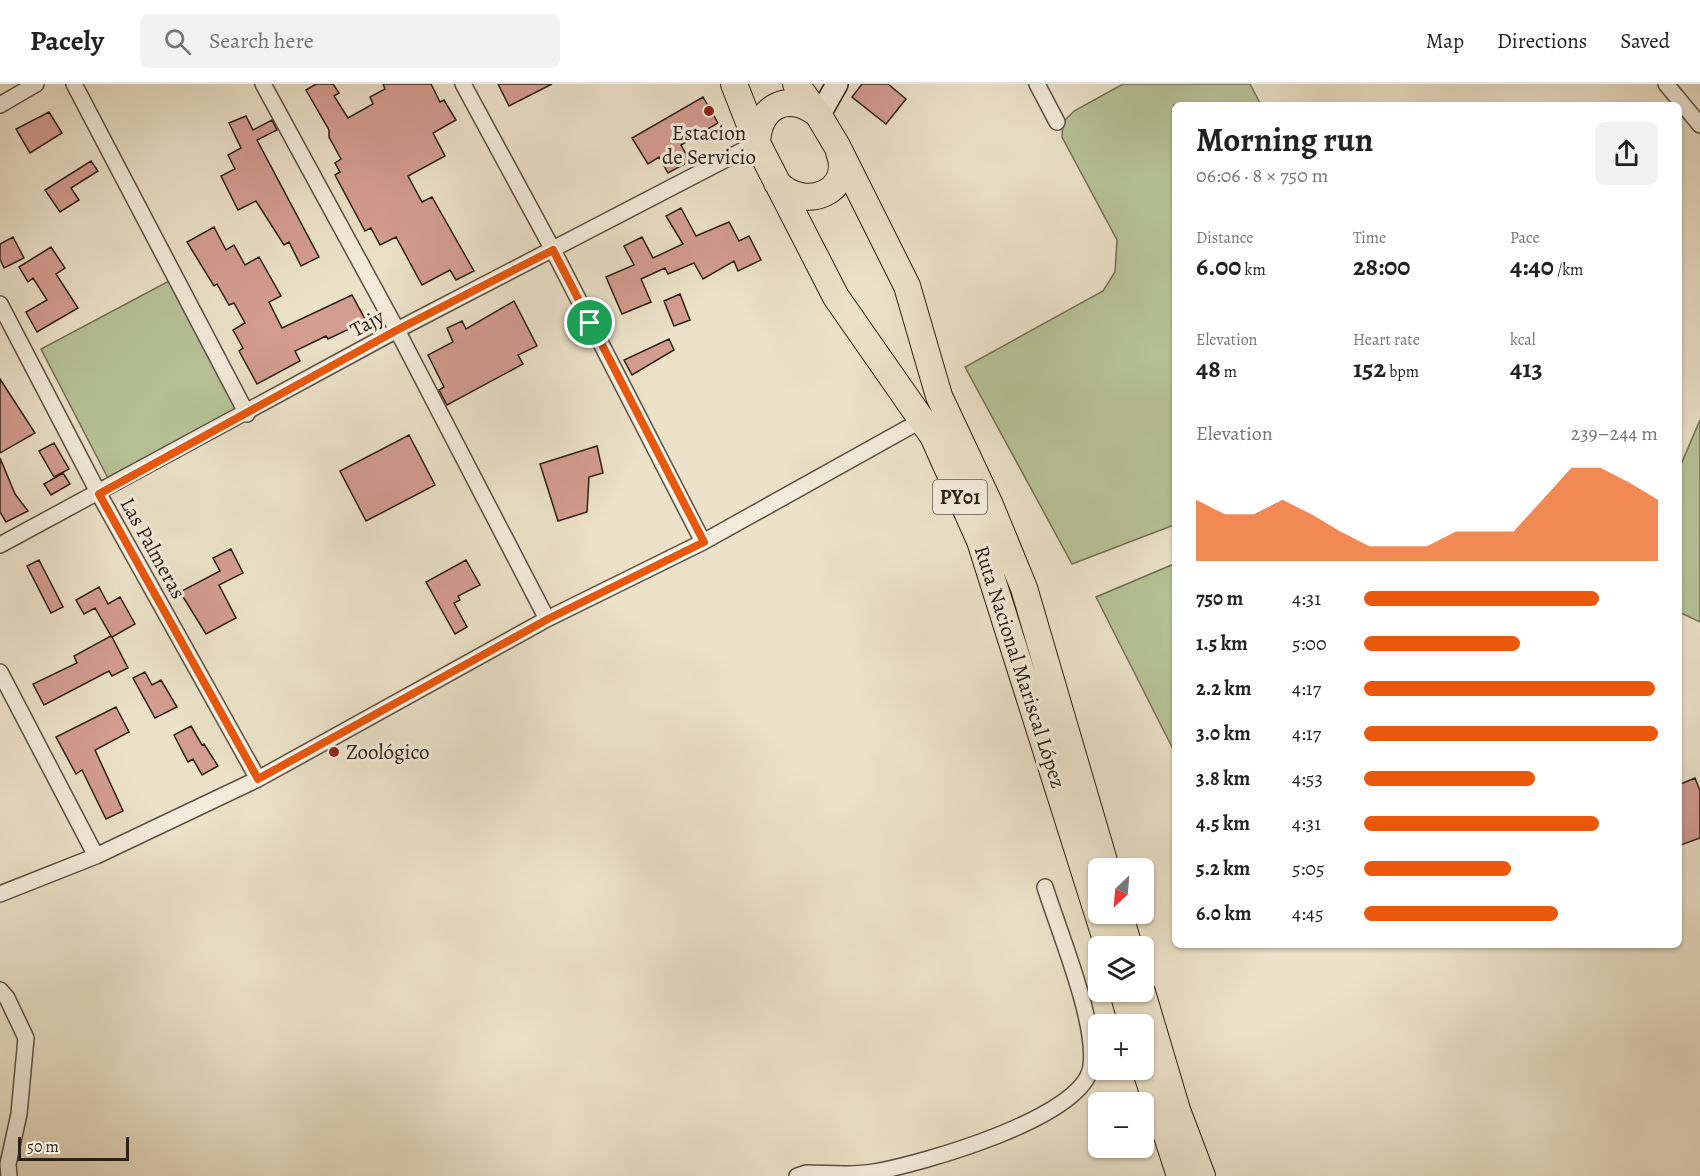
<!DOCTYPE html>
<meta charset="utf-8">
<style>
body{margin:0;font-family:Alegreya,serif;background:#f2f2f2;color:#222;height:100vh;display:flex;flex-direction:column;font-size:22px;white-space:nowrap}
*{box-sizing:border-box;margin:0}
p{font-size:20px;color:#767676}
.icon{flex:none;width:33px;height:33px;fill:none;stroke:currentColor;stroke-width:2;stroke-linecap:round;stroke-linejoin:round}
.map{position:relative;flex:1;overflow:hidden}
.panel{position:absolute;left:1172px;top:18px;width:510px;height:846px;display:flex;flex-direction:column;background:#fff;border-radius:9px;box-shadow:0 2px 4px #0004}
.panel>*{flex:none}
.needle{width:39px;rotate:206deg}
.buttons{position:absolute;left:1088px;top:774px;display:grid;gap:12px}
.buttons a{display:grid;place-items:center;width:66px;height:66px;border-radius:9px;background:#fff;box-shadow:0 2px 4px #0004;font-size:30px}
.scale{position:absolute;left:18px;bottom:15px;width:111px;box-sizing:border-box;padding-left:6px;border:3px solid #2c1f14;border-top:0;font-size:16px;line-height:21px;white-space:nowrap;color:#2c1f14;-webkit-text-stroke:4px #f3ecdc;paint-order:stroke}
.pin{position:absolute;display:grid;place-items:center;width:51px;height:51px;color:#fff;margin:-26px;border:3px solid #fff;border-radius:50%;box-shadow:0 2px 6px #0007}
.round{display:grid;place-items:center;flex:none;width:63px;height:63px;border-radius:9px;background:#f2f2f2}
.overview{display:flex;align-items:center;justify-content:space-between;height:102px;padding:0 24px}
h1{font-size:33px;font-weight:600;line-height:45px}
.stats{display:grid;grid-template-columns:repeat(3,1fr);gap:9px;height:102px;padding:6px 24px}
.stats div{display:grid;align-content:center}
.stats b{font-size:26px;font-weight:600}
.stats small{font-size:16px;font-weight:400}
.stats p{font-size:16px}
.chart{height:168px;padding:12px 24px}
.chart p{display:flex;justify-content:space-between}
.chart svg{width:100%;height:108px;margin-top:6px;fill:#ea580c;opacity:.7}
ul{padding:0 24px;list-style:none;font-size:20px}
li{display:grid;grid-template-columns:96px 72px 1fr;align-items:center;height:45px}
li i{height:15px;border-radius:8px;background:#ea580c}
header{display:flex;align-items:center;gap:36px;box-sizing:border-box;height:84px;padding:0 30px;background:#fff;border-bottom:2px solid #e0e0e0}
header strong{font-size:28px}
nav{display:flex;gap:33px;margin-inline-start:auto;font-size:21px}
.search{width:420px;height:54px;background:#f2f2f2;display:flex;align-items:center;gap:15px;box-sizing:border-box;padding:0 21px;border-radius:9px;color:#767676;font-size:22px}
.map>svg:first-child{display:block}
.green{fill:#b7c398;stroke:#727156;stroke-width:1.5}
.building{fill:#d49d91;stroke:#2c1f14;stroke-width:1.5}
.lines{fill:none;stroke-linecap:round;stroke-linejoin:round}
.minor-casing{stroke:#5c5041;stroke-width:18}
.secondary-casing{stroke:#2c1f14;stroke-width:24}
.trunk-casing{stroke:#2c1f14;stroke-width:28}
.minor{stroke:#f3ecdc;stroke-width:15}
.secondary{stroke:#f3ecdc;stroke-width:21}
.trunk{stroke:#ece2c9;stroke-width:26}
.route-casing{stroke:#fff;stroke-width:12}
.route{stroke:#ea580c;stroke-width:8}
.poi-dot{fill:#8f2418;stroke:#f3ecdc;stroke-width:2}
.labels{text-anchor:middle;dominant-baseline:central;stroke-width:6;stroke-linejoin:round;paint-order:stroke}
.shield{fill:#f3ecdc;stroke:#685c50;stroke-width:1.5}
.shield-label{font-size:20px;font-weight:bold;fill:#2c1f14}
.poi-label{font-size:21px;fill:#2c1f14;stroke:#f3ecdc}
.street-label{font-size:21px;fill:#2c1f14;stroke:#f3ecdc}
</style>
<header>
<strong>Pacely</strong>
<div class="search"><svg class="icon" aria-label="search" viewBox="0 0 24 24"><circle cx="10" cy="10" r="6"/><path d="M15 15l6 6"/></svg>Search here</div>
<nav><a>Map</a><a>Directions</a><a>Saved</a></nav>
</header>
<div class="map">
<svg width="1700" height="1092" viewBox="0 0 1700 1092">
<rect width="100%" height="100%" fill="#ece2c9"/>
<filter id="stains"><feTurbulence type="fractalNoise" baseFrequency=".00333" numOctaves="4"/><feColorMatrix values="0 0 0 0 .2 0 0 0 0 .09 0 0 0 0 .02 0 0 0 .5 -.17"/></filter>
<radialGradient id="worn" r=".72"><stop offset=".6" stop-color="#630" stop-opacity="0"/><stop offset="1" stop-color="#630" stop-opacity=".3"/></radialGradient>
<path class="green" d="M 1123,0 L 1250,0 L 1261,21 L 1174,21 L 1174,441 L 1072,480 L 965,283 L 1103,207 L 1115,188 L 1117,156 L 1062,53 L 1063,38 L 1074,27 Z
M 169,197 L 241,329 L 110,398 L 41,265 Z
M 1700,336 L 1700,538 L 1679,528 L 1679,385 Z
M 1174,480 L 1174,667 L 1096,513 Z"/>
<path class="building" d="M 316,0 L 333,0 L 339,9 L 334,12 L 348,34 L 373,20 L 370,13 L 385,5 L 383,0 L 431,0 L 440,18 L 444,16 L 456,36 L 433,49 L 445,72 L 408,92 L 422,118 L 432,113 L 474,187 L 456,196 L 450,186 L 422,201 L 396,153 L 380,161 L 371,144 L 365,147 L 335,91 L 340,88 L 335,79 L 341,75 L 329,53 L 329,46 L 306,6 Z
M 498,0 L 552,0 L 509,22 Z
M 862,0 L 888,0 L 906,15 L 886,40 L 852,13 Z
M 703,13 L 718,39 L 681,61 L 690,77 L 668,89 L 659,73 L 648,80 L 632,54 Z
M 49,28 L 62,49 L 30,69 L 16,45 Z
M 246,32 L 253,46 L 272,36 L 277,46 L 257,56 L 319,173 L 301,182 L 289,158 L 284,161 L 256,117 L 238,126 L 221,92 L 235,85 L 228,71 L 241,64 L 229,39 Z
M 91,77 L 98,87 L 71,104 L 79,116 L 60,128 L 45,106 Z
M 681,124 L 696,152 L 729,138 L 739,157 L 749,152 L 761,176 L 738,187 L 734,177 L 703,195 L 694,179 L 668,190 L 665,184 L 641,195 L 651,218 L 622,230 L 606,193 L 634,181 L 624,162 L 642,153 L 653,174 L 683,160 L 666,132 Z
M 214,143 L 226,166 L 234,161 L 245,181 L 259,173 L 281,212 L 269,218 L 282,244 L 352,211 L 366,237 L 328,255 L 326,252 L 295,267 L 300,277 L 257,300 L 239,267 L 243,264 L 233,246 L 245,239 L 234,219 L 229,221 L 217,200 L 214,202 L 187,158 Z
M 13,153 L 24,174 L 4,184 L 0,175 L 0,160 Z
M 51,163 L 65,184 L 56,190 L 78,224 L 37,248 L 26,228 L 47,216 L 33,194 L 28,198 L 19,183 Z
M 680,210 L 690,236 L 674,242 L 664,217 Z
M 514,217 L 537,262 L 518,271 L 523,280 L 447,321 L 439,306 L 444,303 L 428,271 L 453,258 L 447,244 L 462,237 L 466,245 Z
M 669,255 L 674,266 L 632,291 L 624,276 Z
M 0,295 L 35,349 L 0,369 Z
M 409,351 L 435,401 L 366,437 L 340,387 Z
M 54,359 L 69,385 L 54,393 L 39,367 Z
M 597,362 L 603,389 L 589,393 L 587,428 L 558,437 L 540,380 Z
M 0,374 L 15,410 L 28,427 L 6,438 L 0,428 Z
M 63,389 L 70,400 L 51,411 L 44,400 Z
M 231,465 L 243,489 L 219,501 L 236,534 L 206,550 L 180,508 L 220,487 L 213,474 Z
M 39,476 L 63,523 L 51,529 L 27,482 Z
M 466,476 L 480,501 L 458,512 L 460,516 L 454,519 L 467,543 L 455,550 L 426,498 Z
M 99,503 L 108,520 L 120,513 L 135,540 L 112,553 L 128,584 L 112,592 L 109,587 L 44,621 L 33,600 L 77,579 L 74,572 L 111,552 L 95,524 L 84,530 L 76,516 Z
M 145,588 L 152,601 L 161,596 L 177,623 L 155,634 L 133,594 Z
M 116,623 L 129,648 L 95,666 L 123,727 L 106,735 L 82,686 L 76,690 L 56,653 Z
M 191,642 L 202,661 L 204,660 L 218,682 L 202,691 L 193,675 L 188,678 L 174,651 Z
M 1695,694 L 1700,707 L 1700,754 L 1678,762 L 1678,701 Z"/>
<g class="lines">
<defs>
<path id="minor" d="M 74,0 L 247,330
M 263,0 L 397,246 L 547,535
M 463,0 L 553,166 L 703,458
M 1037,0 L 1057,38
M 1666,0 L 1700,41
M 0,21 L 36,0
M 0,220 L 99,410 L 258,695
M 0,461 L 397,246 L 757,59
M 0,588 L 96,772
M 0,810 L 96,772 L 258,695 L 547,535 L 703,458 L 922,336
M 0,906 L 7,914 L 26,954 L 19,1030 L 8,1080 L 9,1092
M 797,1092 L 806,1089 C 828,1089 852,1092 874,1088 C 920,1080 1085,1034 1091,982 C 1097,938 1059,848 1045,803"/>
<path id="secondary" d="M 819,32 L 837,0"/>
<path id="trunk" d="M 734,0 L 757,59 L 836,213 L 933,352 L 980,457 L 1108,862
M 796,0 L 819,32 L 837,62 L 907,202 L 939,312 L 990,421 L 1024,504 L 1106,784
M 757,59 C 759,21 789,7 819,31
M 777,99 C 805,128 854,108 839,68
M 1119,830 L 1129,862
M 1123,908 L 1132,940
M 1142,908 L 1177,1026 L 1202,1092
M 1143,978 L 1180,1092"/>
</defs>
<use href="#minor" class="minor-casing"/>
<use href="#secondary" class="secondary-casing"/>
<use href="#trunk" class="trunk-casing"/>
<use href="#minor" class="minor"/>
<use href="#secondary" class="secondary"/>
<use href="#trunk" class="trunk"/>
</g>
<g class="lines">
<defs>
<path id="route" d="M 553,166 L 704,458 L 548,535 L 258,695 L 99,410 L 397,246 Z"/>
</defs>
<use href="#route" class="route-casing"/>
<use href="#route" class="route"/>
</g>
<g class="poi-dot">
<circle cx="709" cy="27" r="6"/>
<circle cx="334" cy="668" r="6"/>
</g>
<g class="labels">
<rect class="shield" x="933" y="396" width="54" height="34" rx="4.5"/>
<g class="shield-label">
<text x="960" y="413">PY01</text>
</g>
<g class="poi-label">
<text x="709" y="49">Estacion<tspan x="709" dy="24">de Servicio</tspan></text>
<text x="346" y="668" text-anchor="start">Zoológico</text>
</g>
<g class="street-label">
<text transform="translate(367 239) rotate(-29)">Tajy</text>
<text transform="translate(153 464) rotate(61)">Las Palmeras</text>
<text transform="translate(1020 583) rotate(72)">Ruta Nacional Mariscal López</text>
</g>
</g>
<rect width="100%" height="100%" filter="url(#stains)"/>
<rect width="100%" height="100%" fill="url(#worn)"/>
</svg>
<div class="buttons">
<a><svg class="needle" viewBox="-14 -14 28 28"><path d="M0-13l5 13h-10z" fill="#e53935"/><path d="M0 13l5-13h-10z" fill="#767676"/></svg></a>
<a><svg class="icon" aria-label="layers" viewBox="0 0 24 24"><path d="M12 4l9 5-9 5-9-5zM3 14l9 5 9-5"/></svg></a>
<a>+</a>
<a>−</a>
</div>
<div class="scale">50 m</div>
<div class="pin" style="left:590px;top:239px;background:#1e9e55"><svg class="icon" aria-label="arrive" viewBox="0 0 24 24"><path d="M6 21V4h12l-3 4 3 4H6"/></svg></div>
<section class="panel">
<div class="overview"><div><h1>Morning run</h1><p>06:06 · 8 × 750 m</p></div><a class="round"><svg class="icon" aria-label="share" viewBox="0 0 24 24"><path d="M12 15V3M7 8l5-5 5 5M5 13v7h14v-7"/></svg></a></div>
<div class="stats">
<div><p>Distance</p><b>6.00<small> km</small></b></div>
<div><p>Time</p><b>28:00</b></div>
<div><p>Pace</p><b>4:40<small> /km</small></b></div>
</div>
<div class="stats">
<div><p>Elevation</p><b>48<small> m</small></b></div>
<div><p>Heart rate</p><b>152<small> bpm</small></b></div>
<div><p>kcal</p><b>413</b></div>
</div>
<div class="chart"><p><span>Elevation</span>239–244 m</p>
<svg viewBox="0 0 160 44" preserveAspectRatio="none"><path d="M0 44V19L10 25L20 25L30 19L40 25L50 32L60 38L70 38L80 38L90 32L100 32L110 32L120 19L130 6L140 6L150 12L160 19V44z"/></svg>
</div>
<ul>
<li><b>750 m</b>4:31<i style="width:80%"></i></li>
<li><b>1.5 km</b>5:00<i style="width:53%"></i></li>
<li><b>2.2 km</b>4:17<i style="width:99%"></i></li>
<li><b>3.0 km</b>4:17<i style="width:100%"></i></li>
<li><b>3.8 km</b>4:53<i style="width:58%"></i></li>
<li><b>4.5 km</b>4:31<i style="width:80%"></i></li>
<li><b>5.2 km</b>5:05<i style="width:50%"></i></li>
<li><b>6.0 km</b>4:45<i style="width:66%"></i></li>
</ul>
</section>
</div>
